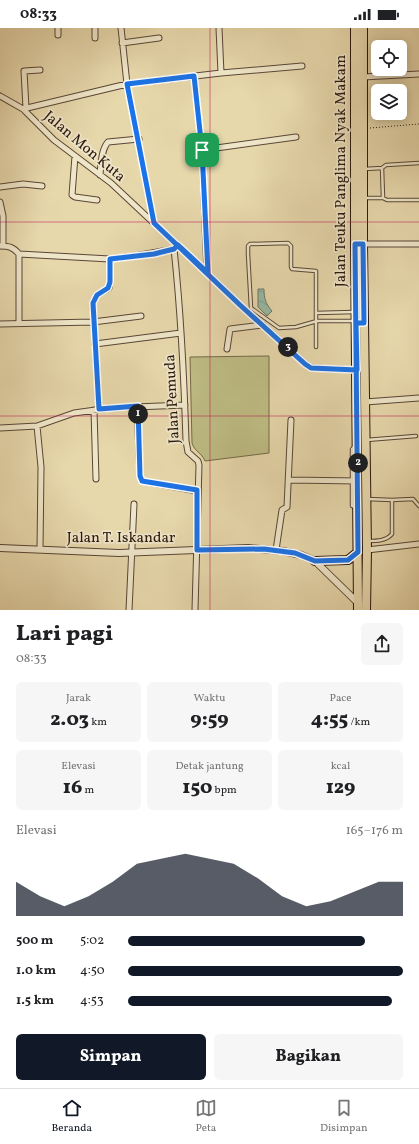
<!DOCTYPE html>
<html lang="id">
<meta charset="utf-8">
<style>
body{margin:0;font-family:Vollkorn,serif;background:#f6f6f6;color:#202124;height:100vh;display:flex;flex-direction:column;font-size:15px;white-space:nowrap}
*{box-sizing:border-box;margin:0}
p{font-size:13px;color:#757577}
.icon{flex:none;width:22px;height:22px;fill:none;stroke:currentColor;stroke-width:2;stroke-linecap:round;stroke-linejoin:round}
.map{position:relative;height:582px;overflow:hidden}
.sheet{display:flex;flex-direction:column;background:#fff;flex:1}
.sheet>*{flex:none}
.buttons{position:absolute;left:371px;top:12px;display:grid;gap:8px}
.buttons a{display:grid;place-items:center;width:36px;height:36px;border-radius:6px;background:#fff;box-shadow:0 2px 10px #0003;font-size:20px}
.pin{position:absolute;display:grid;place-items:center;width:34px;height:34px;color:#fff;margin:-17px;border-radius:8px;box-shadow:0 2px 6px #0006}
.km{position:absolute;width:20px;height:20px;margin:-10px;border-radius:50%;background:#222;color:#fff;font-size:11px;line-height:20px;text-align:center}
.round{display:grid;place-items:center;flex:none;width:42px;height:42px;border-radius:6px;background:#f6f6f6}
.overview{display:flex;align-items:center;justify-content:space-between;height:68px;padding:0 16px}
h1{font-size:22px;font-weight:800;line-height:30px}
.metrics{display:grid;grid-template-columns:repeat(3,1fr);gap:6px;height:68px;padding:4px 16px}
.metrics div{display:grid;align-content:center;border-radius:6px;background:#f6f6f6;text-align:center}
.metrics b{font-size:20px;font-weight:800}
.metrics small{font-size:11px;font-weight:400}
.metrics p{font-size:11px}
.chart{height:112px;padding:8px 16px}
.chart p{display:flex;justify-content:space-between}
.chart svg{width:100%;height:72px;margin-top:4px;fill:#111827;opacity:.7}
.button{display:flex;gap:8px;margin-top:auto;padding:8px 16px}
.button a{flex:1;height:46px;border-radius:6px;background:#111827;color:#fff;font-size:16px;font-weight:800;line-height:46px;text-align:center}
.button a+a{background:#f6f6f6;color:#202124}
ul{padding:0 16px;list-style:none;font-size:13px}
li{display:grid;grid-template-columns:64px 48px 1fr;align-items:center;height:30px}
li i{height:10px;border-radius:5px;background:#111827}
.status{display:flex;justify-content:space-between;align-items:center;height:28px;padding:0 20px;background:#fff;direction:ltr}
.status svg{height:11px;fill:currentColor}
.menu{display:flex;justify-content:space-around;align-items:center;height:56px;border-top:1px solid #e0e0e0;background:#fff;font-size:11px;color:#757577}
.menu a{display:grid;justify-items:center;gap:2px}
.menu .active{color:#111827}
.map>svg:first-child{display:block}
.park{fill:#bebc84;stroke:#746a49}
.water{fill:url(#water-waves);stroke:#6b7969}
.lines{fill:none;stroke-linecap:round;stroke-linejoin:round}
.service-casing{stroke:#594736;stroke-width:4.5}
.minor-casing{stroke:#594736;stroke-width:7}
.tertiary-casing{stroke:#594736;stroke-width:8}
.primary-casing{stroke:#2a170e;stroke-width:10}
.path{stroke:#2a170e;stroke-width:1;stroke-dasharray:1 2;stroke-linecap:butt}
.service{stroke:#efe6c9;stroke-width:2.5}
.minor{stroke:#efe6c9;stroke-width:5}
.tertiary{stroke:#efe6c9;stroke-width:6}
.primary{stroke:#e7d8ac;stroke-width:8}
.route-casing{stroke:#fff;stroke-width:8}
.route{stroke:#1a73e8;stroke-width:5}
.grid{fill:none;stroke:#c2185b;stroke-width:1;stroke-opacity:0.55}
.labels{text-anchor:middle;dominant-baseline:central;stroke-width:3.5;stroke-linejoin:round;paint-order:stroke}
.street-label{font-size:15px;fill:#2a170e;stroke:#efe6c9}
</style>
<div class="status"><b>08:33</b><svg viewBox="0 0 49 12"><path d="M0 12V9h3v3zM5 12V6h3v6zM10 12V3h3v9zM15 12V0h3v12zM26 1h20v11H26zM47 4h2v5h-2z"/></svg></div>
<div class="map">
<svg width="419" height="582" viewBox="0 0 419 582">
<defs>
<pattern id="water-waves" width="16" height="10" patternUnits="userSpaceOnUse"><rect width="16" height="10" fill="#97baa6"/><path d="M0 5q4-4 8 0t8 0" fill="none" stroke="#829f8e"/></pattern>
</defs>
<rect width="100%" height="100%" fill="#e7d8ac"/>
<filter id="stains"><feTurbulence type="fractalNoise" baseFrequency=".005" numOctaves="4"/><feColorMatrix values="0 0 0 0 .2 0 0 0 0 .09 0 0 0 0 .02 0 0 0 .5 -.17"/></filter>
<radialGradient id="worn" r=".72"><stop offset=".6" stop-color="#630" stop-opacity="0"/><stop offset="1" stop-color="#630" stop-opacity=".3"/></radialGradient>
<path class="park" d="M 269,328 L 269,425 L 205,433 C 202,425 194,423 192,415 L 190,329 Z"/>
<path class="water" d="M 258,261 L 264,261 C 264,271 266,276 272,283 L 267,288 L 258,279 Z"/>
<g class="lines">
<defs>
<path id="service" d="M 382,140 L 383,170
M 365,141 L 382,140 L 386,137 L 419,135
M 364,170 L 383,170 L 387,172 L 419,172
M 316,285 L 354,284
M 316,319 L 316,243 L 292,241 L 291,239 L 291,218 L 288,215 L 250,216 L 248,218 L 248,226 L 251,280 L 279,300 L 296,299 L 317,293 L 354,293
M 366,412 L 416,408
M 355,418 L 352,421 L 352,478 L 356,480
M 367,471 L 392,472 L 392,506 C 386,513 377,513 368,513
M 392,472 L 413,471 L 419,478"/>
<path id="minor" d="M 95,0 L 95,10
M 121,0 L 127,56 L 154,195
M 219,0 L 221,45
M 58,7 L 58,0
M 122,15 L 159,10
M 194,48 L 202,122 L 207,245
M 363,49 L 419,46
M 0,68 L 23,81 L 54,112 L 111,155 L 207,245 L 240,277 L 309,339 L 314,340 L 357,342
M 26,80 L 24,43 L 40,42
M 23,81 L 127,56 L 221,45 L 302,38
M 202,122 L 296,109
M 75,128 L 72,167 L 75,169 L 97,172
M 100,147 C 101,137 101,122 108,114 L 139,111
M 0,159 L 23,156 L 42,158
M 0,174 L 3,188 L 3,218
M 360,216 L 419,216
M 178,217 L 174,221 C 181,285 184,349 186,413 L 188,424 L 198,433 L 199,437 L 195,582
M 0,218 C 9,218 13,219 19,226 L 110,231 L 135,228 L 174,221
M 19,295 L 19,226
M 0,296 L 93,294 L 141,288
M 95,316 L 181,305
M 227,321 L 230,301 L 263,297
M 365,374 L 419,370
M 137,378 L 140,448 L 142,453 L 197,463
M 99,381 L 93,275 L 97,267 L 109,260 L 110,254 L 110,231
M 94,382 L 96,451
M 37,398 L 41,439 L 40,521
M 0,400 L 37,398 L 74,385 L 110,380 L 185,377
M 289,452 L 358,453
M 276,522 L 282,482 L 287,479 L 291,392
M 367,522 L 419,516
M 129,582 L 134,476"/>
<path id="tertiary" d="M 0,520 L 119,525 L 248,520 L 283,523 L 301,527 L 315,533 L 359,576"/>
<path id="primary" d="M 355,0 L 355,215 L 358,582
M 363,0 L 363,216 L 367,522 L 366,582
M 315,533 L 348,532 L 358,524"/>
</defs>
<use href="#service" class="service-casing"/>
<use href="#minor" class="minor-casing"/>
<use href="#tertiary" class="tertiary-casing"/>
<use href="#primary" class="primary-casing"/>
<path class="path" d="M 370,100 L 419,96"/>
<use href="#service" class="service"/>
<use href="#minor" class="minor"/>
<use href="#tertiary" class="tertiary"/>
<use href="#primary" class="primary"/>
</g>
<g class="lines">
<defs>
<path id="route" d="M 202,122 L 208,245 L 178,217 L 174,221 L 154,226 L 110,231 L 110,254 L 108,260 L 97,267 L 93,275 L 99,381 L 138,378 L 140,448 L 142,453 L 197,462 L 197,522 L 264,521 L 295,525 L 315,533 L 348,532 L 358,524 L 355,216 L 363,216 L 364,295 L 356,295 L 357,342 L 311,340 L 305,336 L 240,277 L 154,195 L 127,56 L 194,48 L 202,122"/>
</defs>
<use href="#route" class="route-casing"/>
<use href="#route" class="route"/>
</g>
<path class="grid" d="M 210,0 L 210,582M 0,194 L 419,194M 0,388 L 419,388"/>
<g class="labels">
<g class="street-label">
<text transform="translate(84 119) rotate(40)">Jalan Mon Kuta</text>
<text transform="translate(341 143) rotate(-90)">Jalan Teuku Panglima Nyak Makam</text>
<text transform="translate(173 371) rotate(-93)">Jalan Pemuda</text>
<text x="121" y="510">Jalan T. Iskandar</text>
</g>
</g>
<rect width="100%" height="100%" filter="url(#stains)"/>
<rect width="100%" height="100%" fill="url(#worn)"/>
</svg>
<div class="buttons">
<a><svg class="icon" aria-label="locate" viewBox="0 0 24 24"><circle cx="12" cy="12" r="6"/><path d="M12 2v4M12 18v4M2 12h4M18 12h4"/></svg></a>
<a><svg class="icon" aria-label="layers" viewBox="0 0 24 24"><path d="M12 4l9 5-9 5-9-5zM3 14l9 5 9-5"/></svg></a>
</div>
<div class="pin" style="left:202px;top:122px;background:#1e9e55"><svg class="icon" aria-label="arrive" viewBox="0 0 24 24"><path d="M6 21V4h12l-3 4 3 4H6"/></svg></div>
<b class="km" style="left:138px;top:386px">1</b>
<b class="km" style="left:358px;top:435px">2</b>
<b class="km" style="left:288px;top:319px">3</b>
</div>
<section class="sheet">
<div class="overview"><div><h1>Lari pagi</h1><p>08:33</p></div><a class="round"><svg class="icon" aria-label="share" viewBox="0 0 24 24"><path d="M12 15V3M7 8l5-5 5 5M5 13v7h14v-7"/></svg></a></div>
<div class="metrics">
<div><p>Jarak</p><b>2.03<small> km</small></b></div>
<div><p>Waktu</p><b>9:59</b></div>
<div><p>Pace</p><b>4:55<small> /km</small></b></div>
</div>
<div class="metrics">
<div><p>Elevasi</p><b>16<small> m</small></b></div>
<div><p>Detak jantung</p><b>150<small> bpm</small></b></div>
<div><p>kcal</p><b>129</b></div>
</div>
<div class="chart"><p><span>Elevasi</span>165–176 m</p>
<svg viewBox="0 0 160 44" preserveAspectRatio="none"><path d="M0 44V23L10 32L20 38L30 32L40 23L50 12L60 9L70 6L80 9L90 12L100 21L110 32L120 38L130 35L140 29L150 23L160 23V44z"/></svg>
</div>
<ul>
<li><b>500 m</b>5:02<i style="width:86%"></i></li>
<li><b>1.0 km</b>4:50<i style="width:100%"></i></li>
<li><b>1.5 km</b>4:53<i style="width:96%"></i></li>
</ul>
<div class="button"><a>Simpan</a><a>Bagikan</a></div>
</section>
<nav class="menu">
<a class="active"><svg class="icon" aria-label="home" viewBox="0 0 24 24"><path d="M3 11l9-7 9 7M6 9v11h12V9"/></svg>Beranda</a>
<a><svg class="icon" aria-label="map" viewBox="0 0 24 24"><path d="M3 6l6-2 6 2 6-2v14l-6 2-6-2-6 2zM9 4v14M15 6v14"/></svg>Peta</a>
<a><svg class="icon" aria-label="saved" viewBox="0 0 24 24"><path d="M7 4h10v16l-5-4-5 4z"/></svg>Disimpan</a>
</nav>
